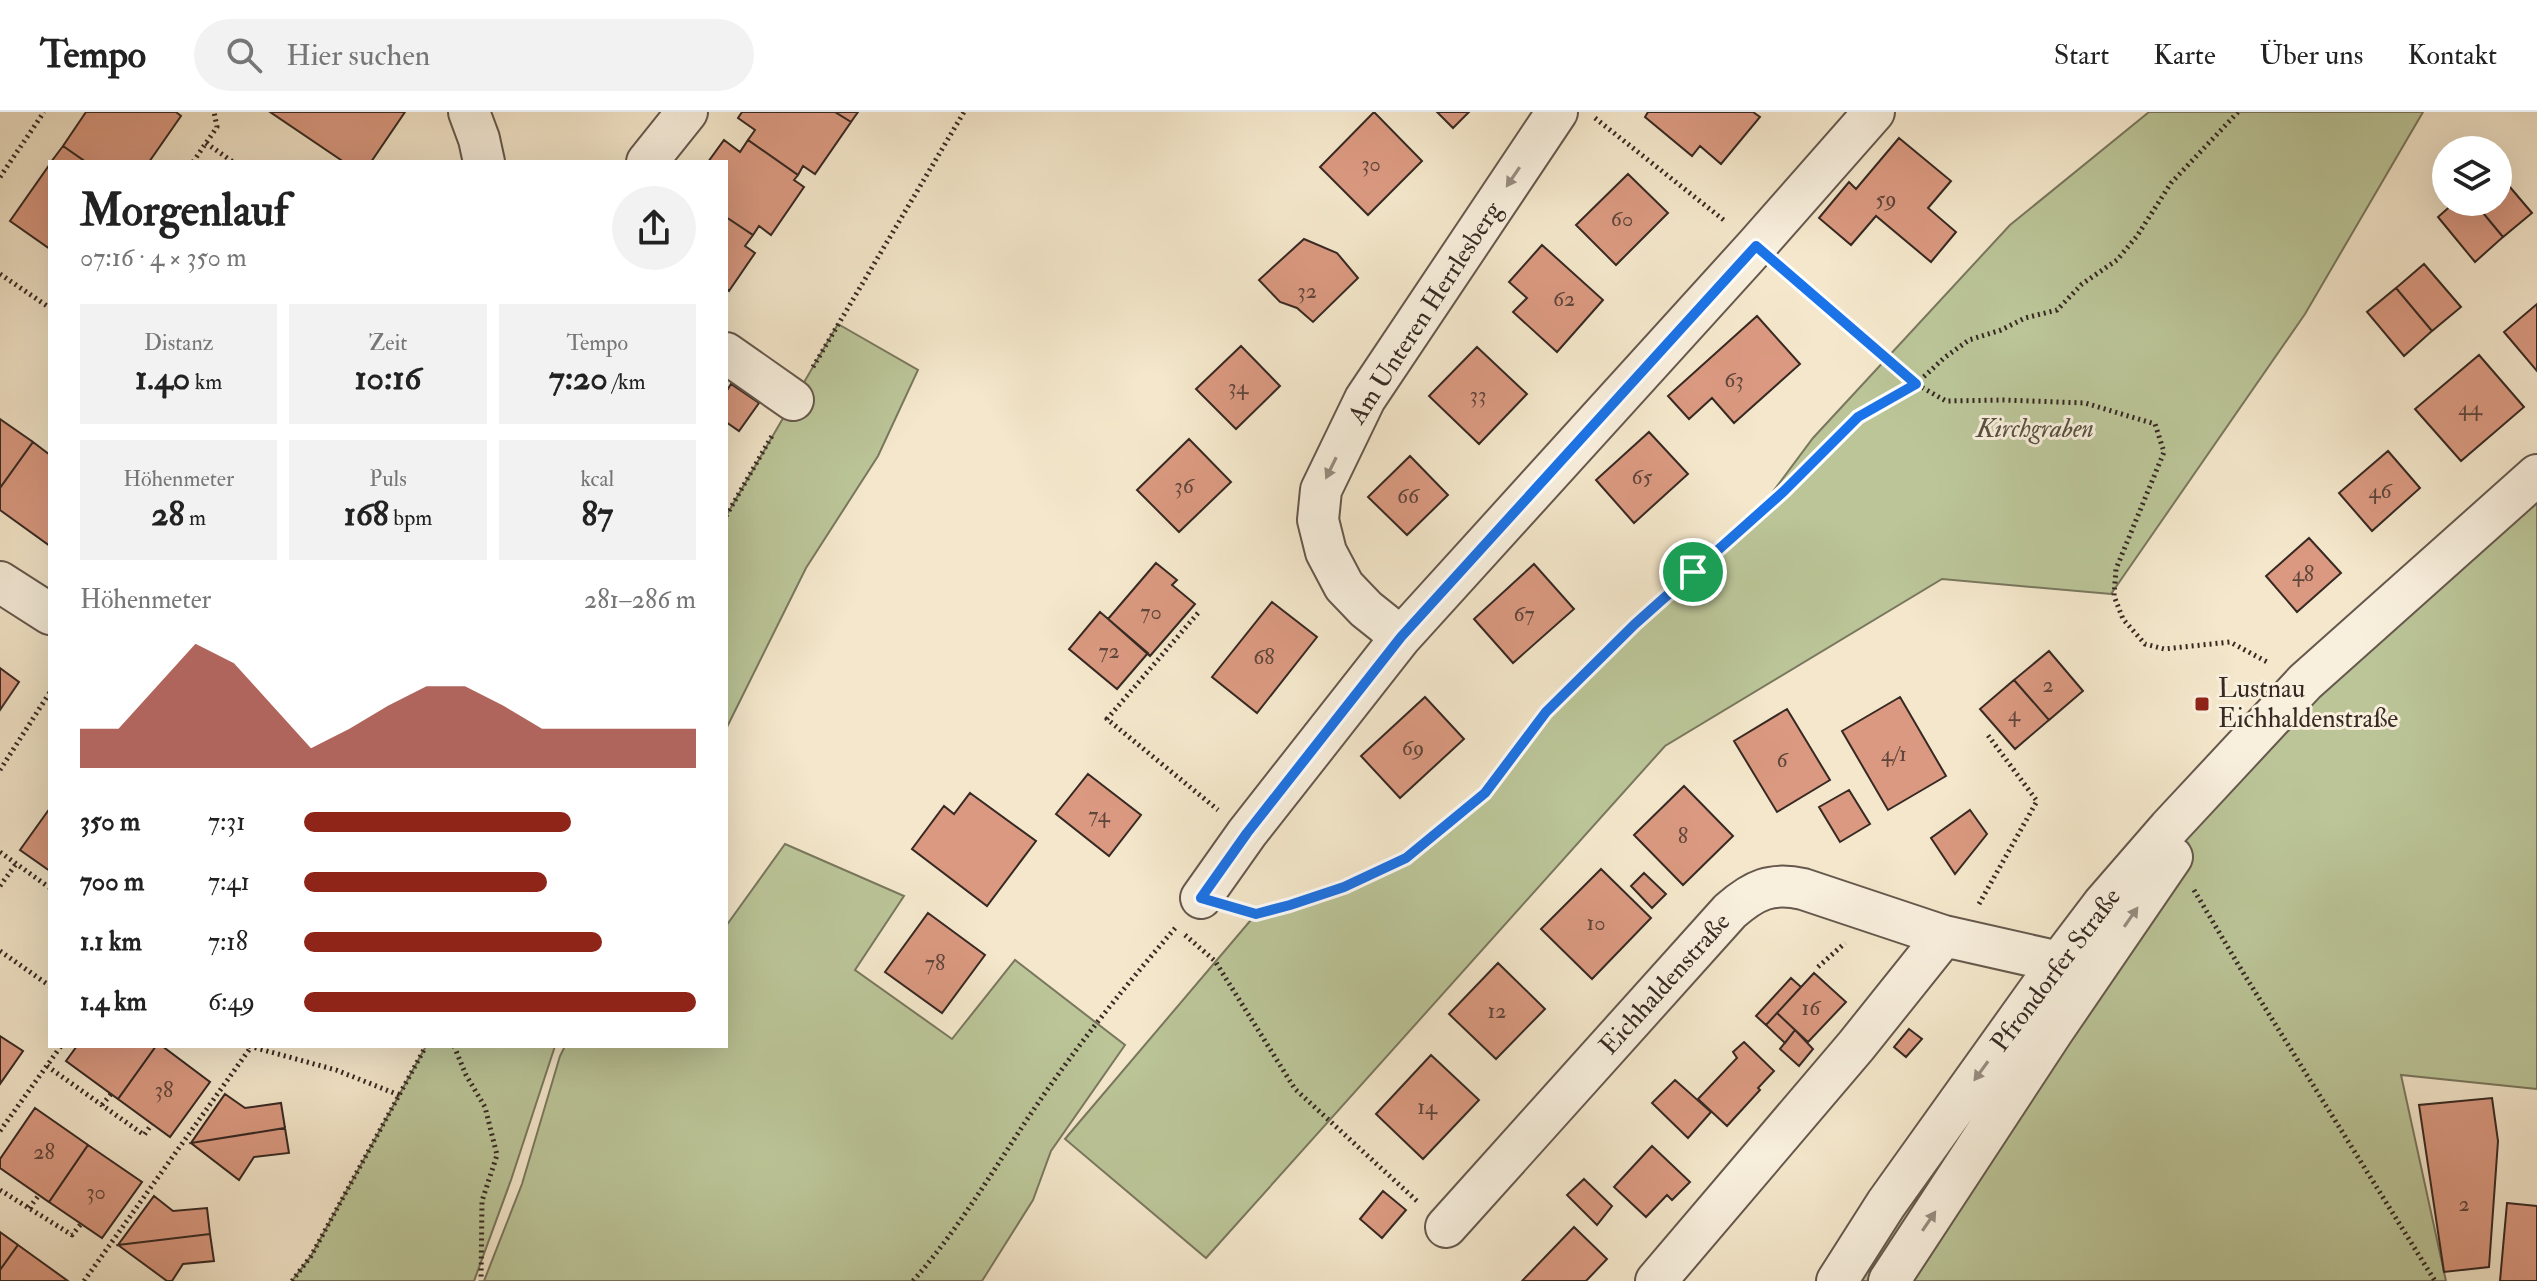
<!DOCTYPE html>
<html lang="de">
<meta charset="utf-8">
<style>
body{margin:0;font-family:"IM FELL Double Pica",serif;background:#f2f2f2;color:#222;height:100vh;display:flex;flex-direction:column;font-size:30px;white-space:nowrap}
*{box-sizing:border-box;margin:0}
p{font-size:26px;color:#767676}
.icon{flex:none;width:44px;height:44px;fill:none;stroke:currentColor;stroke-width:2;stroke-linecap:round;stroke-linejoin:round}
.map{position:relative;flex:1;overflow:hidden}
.drawer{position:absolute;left:48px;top:48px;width:680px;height:888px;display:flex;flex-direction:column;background:#fff;border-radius:0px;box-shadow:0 8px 32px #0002}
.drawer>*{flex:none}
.tools{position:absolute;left:2432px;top:24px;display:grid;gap:16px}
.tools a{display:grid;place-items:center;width:80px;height:80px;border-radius:50%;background:#fff;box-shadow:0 8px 32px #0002;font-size:40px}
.pin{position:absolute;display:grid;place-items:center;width:68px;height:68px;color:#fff;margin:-34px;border:4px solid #fff;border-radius:50%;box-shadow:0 2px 8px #0007}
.round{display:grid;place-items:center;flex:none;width:84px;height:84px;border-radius:42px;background:#f2f2f2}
.overview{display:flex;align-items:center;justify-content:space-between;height:136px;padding:0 32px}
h1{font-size:44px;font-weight:800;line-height:60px}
.metrics{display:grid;grid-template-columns:repeat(3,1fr);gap:12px;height:136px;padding:8px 32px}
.metrics div{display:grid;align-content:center;border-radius:0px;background:#f2f2f2;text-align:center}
.metrics b{font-size:34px;font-weight:800}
.metrics small{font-size:22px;font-weight:400}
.metrics p{font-size:22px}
.chart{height:224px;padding:16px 32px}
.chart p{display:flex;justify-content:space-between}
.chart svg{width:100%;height:144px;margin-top:8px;fill:#8f2418;opacity:.7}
ul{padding:0 32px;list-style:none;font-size:26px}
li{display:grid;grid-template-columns:128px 96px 1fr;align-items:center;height:60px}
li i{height:20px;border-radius:10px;background:#8f2418}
header{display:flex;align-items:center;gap:48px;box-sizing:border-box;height:112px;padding:0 40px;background:#fff;border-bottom:2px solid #e0e0e0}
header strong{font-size:38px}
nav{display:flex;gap:44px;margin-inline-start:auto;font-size:28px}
.search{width:560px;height:72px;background:#f2f2f2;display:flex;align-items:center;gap:20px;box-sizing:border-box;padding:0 28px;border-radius:44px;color:#767676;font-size:30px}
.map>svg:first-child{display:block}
.green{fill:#bbc598;stroke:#79775e;stroke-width:2}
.building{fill:#da9980;stroke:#372923;stroke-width:2}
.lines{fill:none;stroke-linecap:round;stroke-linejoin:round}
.minor-casing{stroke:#66584d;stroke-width:44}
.path{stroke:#372923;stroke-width:5;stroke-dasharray:2 4;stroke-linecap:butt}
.minor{stroke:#f8efdd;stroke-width:40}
.oneway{fill:#988c80}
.route-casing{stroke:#fff;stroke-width:16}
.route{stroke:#1a73e8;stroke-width:10}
.poi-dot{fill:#8f2418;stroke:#f8efdd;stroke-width:3}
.labels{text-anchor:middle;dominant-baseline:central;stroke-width:6;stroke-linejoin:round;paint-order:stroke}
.number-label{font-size:22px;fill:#60453a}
.street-label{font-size:26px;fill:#372923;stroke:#f8efdd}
.park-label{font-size:26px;font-style:italic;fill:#585040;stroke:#f8efdd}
.poi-label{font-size:26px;fill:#372923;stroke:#f8efdd;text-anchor:start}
</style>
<header>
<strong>Tempo</strong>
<div class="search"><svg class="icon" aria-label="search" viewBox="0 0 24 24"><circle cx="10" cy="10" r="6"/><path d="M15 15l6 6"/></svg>Hier suchen</div>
<nav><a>Start</a><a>Karte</a><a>Über uns</a><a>Kontakt</a></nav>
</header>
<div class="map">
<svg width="2537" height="1169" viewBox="0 0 2537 1169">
<rect width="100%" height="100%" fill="#f4e7cb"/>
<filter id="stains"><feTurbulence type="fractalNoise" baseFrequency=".0025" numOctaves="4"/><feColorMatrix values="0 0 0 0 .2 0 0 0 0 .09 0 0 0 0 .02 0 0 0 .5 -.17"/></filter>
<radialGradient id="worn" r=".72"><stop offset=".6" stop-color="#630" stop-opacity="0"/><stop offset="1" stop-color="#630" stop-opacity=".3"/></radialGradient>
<path class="green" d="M 2149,0 L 2423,0 L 2305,202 L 2111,482 L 1942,467 L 1665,634 L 1206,1146 L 1065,1027 L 1256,802 L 1290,793 L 1344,775 L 1406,746 L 1485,681 L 1546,600 L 1635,512 L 1754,405 L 1813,326 L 2010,113 Z
M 838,212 L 918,258 L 878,344 L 806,456 L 726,617 L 726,404 Z
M 2537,384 L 2537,977 L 2401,963 L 2446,1169 L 1845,1169 L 2169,716 Z
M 785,732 L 904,784 L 855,858 L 952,927 L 1015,848 L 1125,933 L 1051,1039 L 1033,1088 L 982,1169 L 484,1169 L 522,1072 L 560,944 L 565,934 L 726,934 L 726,814 Z
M 426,934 L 555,934 L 511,1068 L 474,1169 L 292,1169 L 311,1144 Z"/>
<path class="building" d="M 86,0 L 176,0 L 181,4 L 149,50 L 86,50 L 63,34 Z
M 270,0 L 405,0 L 371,50 L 344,50 Z
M 742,0 L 835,0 L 851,10 L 815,62 L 803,54 L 798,63 L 748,28 L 755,18 L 738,6 Z
M 835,0 L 858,0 L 851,10 Z
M 1374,0 L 1422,49 L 1368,103 L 1320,55 Z
M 1437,0 L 1469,0 L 1453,16 Z
M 1648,0 L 1753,0 L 1760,5 L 1721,52 L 1700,34 L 1692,44 L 1645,5 Z
M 1899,26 L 1951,69 L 1928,96 L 1956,120 L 1931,150 L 1876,104 L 1851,133 L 1819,106 L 1849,70 L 1856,77 Z
M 724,28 L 740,40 L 748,28 L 798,63 L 794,68 L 804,75 L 771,123 L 759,114 L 753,123 L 726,105 L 726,50 L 708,50 Z
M 63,34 L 86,50 L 51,50 Z
M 50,52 L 50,137 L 10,109 Z
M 2498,61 L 2532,101 L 2503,125 L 2474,90 L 2498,90 Z
M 1628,62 L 1668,101 L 1616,153 L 1576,113 Z
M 2455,90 L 2474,90 L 2503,125 L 2475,150 L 2438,105 Z
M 726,105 L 753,123 L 745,134 L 755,141 L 729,179 L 726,176 Z
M 1304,127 L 1337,141 L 1358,166 L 1313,210 L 1297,196 L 1280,190 L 1259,168 Z
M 1542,133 L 1603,188 L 1557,240 L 1513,200 L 1527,186 L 1509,170 Z
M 2424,152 L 2461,195 L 2432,219 L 2396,176 Z
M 2396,176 L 2432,219 L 2404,244 L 2367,200 Z
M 2537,192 L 2537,259 L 2504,220 Z
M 1757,204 L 1800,252 L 1734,311 L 1712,286 L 1689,307 L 1668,284 Z
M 1241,234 L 1280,274 L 1236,317 L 1196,277 Z
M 1477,235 L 1527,282 L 1479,332 L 1429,284 Z
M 2479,243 L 2524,295 L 2461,349 L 2415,297 Z
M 731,272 L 759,291 L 739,319 L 726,310 L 726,280 Z
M 0,307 L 33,330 L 0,376 Z
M 1649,320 L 1688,362 L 1634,411 L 1596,368 Z
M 1189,327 L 1231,370 L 1179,420 L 1137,378 Z
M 33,330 L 50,343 L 50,434 L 0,398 L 0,376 Z
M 2388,339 L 2420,376 L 2372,419 L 2339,381 Z
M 1410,344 L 1448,383 L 1407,423 L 1368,385 Z
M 2309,426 L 2341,461 L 2297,500 L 2266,464 Z
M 1156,451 L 1177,468 L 1172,473 L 1195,492 L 1150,544 L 1108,507 Z
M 1534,452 L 1574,497 L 1513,551 L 1474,507 Z
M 1272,490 L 1317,525 L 1257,601 L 1212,565 Z
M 1100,500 L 1148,541 L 1117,577 L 1069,537 Z
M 2049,539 L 2083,579 L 2049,608 L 2014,568 Z
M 0,556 L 19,570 L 0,598 Z
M 2014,568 L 2049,608 L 2015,637 L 1980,597 Z
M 1425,585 L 1464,627 L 1400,686 L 1361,644 Z
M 1900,585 L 1946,664 L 1888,698 L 1842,619 Z
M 1787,597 L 1830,668 L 1777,700 L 1734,629 Z
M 1088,662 L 1141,703 L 1109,744 L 1056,702 Z
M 1684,674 L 1733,724 L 1683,773 L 1634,723 Z
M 1849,678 L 1870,712 L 1840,730 L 1819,695 Z
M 970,681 L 1036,729 L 987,794 L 912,737 L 944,694 L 954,702 Z
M 50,696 L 50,759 L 20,738 Z
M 1970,698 L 1987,722 L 1955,762 L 1931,726 Z
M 1601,757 L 1651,806 L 1592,867 L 1541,817 Z
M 1644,761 L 1666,782 L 1652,796 L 1631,774 Z
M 928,801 L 985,843 L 942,901 L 885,860 Z
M 1498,851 L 1545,897 L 1496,947 L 1449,902 Z
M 1814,861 L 1846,890 L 1808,930 L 1777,901 Z
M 1791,866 L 1801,875 L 1766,913 L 1756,904 Z
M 1777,901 L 1795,918 L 1785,931 L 1766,913 Z
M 1909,917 L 1922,927 L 1906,945 L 1894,935 Z
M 1795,918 L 1813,937 L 1799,954 L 1780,937 Z
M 0,924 L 23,939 L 0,972 Z
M 1744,930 L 1774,959 L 1758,976 L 1760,978 L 1727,1014 L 1698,987 L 1737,946 L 1733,940 Z
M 77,934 L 156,934 L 118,987 L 66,949 Z
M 156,934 L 162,934 L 210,970 L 170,1025 L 118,987 Z
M 1431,943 L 1479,988 L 1423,1047 L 1376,1002 Z
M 1675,968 L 1711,1000 L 1688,1026 L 1652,991 Z
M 225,982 L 245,996 L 281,991 L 285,1016 L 191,1031 Z
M 2492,986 L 2498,1029 L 2489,1155 L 2444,1160 L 2419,993 Z
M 35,996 L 88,1033 L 49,1090 L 0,1056 L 0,1047 Z
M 285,1016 L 289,1041 L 254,1045 L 239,1068 L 191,1031 Z
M 88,1033 L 142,1070 L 102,1126 L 49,1090 Z
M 1652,1034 L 1690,1070 L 1672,1088 L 1667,1083 L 1646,1105 L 1614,1075 Z
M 1584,1067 L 1612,1094 L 1597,1113 L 1567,1083 Z
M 1383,1079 L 1406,1098 L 1382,1126 L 1360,1107 Z
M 154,1084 L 173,1099 L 207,1096 L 210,1122 L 118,1133 Z
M 2507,1091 L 2537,1094 L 2537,1169 L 2500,1169 Z
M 1574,1115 L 1607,1147 L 1586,1169 L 1522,1169 Z
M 0,1120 L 18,1133 L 0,1158 Z
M 210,1122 L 214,1149 L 183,1152 L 172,1169 L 167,1169 L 118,1133 Z
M 18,1133 L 68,1169 L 0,1169 L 0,1158 Z"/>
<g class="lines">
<defs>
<path id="minor" d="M 469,0 L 479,27 L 484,50
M 647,50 L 687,0
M 726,241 L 793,288
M 0,470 L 50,502
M 1401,525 L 1366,497 L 1344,474 L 1326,440 L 1318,408 L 1321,378 L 1365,287 L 1557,0
M 1201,786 L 1247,721 L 1401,525 L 1756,134 L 1874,0
M 1446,1115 L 1730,799 C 1754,778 1771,770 1803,777 L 1944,824 L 2059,850 L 2087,869
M 1656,1169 L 1856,934 L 1944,824
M 1837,1169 L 1886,1092 L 2059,850 L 2103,792 L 2169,716 L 2305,570 L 2537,363
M 1889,1169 L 2053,919 L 2172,745"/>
</defs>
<use href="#minor" class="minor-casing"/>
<path class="path" d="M 1595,6 L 1725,109
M 206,31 L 233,50
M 193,50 L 217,15 L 214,0
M 0,65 L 44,0
M 1785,159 L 1916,272 L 1946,289 L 2004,288 L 2085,291 L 2155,312 L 2164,340 L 2116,457 L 2114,484 L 2123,507 L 2145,532 L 2164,537 L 2230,530 L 2269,551
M 0,162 L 50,196
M 813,255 L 964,0
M 726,404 L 773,322
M 1198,501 L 1107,607 L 1218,698
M 0,658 L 50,580
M 0,740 L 50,776
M 0,774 L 16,752
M 2194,778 L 2239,854 L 2435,1169
M 1979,792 L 2037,689 L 1987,622
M 1240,797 L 1256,802 L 1290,793 L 1344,775 L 1406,746 L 1450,712 L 1485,681 L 1546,600 L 1635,512 L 1783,380 L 1858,305 L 1916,272 L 1944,246 L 1969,228 L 2001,218 L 2025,206 L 2057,198 L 2082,172 L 2117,148 L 2137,124 L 2171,71 L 2238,0
M 1185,823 L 1215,849 L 1295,977 L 1418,1090
M 0,839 L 50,874
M 1818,855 L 1845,831
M 249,934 L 336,958 L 399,983
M 454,934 L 466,963 L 485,995 L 497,1043 L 482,1089 L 481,1169
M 47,954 L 144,1023 L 152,1012
M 102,993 L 111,982
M 0,1019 L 61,934
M 0,1078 L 72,1123 L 81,1112
M 29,1096 L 39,1083
M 84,1169 L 251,935
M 292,1169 L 311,1144 L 426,934
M 913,1169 C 958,1118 992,1060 1030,1003 C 1074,937 1125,874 1177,814"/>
<use href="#minor" class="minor"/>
</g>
<defs><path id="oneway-solid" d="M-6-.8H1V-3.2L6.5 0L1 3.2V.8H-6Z" transform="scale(2)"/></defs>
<g class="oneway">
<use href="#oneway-solid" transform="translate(1513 65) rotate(124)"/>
<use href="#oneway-solid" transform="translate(1331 356) rotate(116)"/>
<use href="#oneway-solid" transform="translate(2131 805) rotate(-55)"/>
<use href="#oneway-solid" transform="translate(1981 959) rotate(126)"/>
<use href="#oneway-solid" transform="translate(1929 1109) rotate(-56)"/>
</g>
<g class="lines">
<defs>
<path id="route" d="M 1756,134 L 1916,272 L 1858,305 L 1783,380 L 1635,512 L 1546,600 L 1485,681 L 1406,746 L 1344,775 L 1290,793 L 1256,802 L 1201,786 L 1247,721 L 1401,525 Z"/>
</defs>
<use href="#route" class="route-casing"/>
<use href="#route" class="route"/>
</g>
<rect class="poi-dot" x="2194" y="584" width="16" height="16" rx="4"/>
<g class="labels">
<g class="number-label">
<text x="1371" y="52">30</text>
<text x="1886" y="87">59</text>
<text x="1622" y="107">60</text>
<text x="1307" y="179">32</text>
<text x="1564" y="187">62</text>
<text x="1734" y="268">63</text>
<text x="1238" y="275">34</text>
<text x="1478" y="283">33</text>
<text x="2470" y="296">44</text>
<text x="1642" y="365">65</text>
<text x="1184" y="374">36</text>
<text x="2380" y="379">46</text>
<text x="1408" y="384">66</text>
<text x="2303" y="462">48</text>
<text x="1151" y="500">70</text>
<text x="1524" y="502">67</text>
<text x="1109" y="539">72</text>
<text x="1264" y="545">68</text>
<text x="2048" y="573">2</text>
<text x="2014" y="602">4</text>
<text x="1413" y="636">69</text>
<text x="1894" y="642">4/1</text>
<text x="1782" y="648">6</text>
<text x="1099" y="703">74</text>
<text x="1683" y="724">8</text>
<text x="1596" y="811">10</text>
<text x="935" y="851">78</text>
<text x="1811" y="896">16</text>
<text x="1497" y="899">12</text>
<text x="164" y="978">38</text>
<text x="1427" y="995">14</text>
<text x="44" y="1040">28</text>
<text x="96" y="1080">30</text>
<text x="2464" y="1092">2</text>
</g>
<g class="street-label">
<text transform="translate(1425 201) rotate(-57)">Am Unteren Herrlesberg</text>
<text transform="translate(2056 858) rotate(-53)">Pfrondorfer Straße</text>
<text transform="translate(1665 872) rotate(-48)">Eichhaldenstraße</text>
</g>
<g class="park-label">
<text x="2035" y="317">Kirchgraben</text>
</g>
<g class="poi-label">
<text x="2218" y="577">Lustnau<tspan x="2218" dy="30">Eichhaldenstraße</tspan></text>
</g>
</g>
<rect width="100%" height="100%" filter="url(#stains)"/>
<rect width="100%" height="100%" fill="url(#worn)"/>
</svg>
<div class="tools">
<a><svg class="icon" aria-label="layers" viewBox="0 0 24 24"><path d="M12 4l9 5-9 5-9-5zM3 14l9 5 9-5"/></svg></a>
</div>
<div class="pin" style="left:1693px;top:460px;background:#1e9e55"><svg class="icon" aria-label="arrive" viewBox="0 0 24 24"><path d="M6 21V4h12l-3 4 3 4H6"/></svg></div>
<section class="drawer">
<div class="overview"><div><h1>Morgenlauf</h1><p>07:16 · 4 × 350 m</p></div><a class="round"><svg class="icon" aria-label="share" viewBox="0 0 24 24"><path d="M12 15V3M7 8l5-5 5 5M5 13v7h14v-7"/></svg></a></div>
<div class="metrics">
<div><p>Distanz</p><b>1.40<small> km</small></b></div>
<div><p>Zeit</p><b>10:16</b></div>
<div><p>Tempo</p><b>7:20<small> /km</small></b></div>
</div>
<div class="metrics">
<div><p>Höhenmeter</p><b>28<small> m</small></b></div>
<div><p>Puls</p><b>168<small> bpm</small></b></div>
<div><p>kcal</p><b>87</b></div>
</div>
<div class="chart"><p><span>Höhenmeter</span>281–286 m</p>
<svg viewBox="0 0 160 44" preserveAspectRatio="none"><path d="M0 44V32L10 32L20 19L30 6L40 12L50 25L60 38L70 32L80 25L90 19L100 19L110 25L120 32L130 32L140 32L150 32L160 32V44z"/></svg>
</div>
<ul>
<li><b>350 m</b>7:31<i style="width:68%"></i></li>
<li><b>700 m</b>7:41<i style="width:62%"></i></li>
<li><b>1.1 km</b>7:18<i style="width:76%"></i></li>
<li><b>1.4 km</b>6:49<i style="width:100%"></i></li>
</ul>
</section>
</div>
